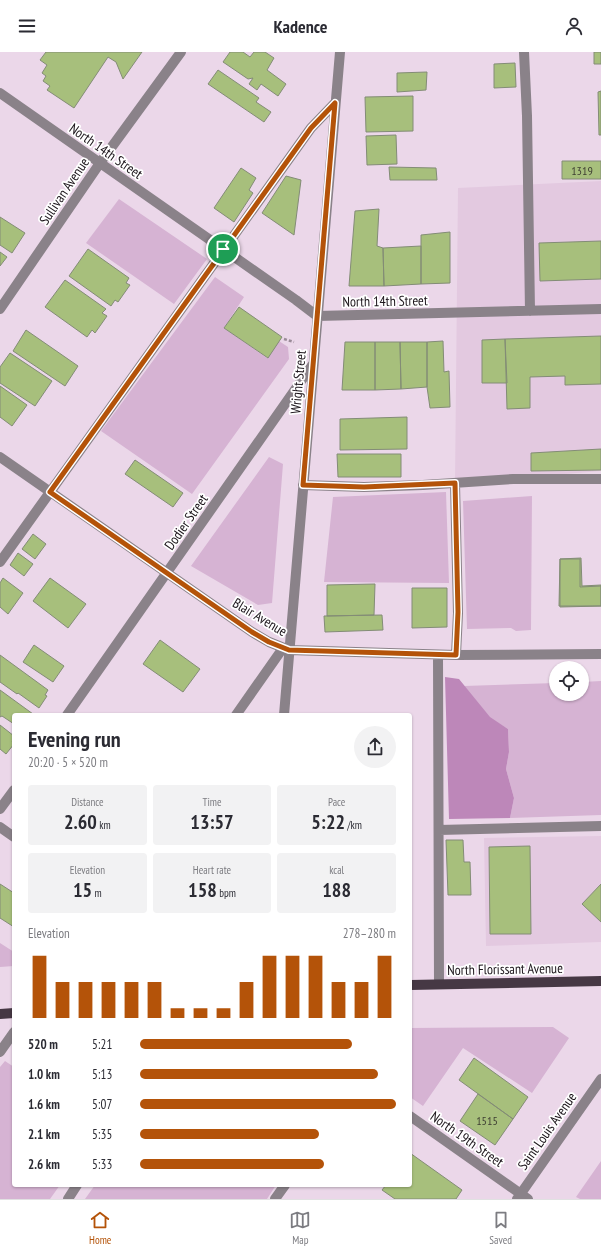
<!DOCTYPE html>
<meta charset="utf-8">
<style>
body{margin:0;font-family:"PT Sans Narrow",sans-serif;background:#f2f2f3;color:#2b2b33;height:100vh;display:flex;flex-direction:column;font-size:15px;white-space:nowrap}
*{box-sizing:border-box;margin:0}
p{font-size:13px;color:#7c7c81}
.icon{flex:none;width:22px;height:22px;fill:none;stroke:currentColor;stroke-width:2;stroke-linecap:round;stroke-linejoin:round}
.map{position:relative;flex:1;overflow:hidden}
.panel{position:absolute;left:12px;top:661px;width:400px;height:474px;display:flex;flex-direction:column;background:#fff;border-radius:4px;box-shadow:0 1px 3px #0004}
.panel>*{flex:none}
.controls{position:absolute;left:549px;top:609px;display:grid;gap:8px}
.controls a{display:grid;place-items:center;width:40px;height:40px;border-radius:50%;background:#fff;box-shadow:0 1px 3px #0004;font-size:20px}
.pin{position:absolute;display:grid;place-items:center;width:34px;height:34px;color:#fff;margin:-17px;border:2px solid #fff;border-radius:50%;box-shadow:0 1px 4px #0007}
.round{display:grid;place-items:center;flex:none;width:42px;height:42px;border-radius:21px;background:#f2f2f3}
.summary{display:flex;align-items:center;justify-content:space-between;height:68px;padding:0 16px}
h1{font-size:22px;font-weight:700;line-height:30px}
.stats{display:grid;grid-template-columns:repeat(3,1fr);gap:6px;height:68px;padding:4px 16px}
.stats div{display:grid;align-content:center;border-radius:4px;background:#f2f2f3;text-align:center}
.stats b{font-size:20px;font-weight:700}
.stats small{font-size:11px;font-weight:400}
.stats p{font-size:11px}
.chart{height:112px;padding:8px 16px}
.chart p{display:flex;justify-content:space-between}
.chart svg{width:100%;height:72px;margin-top:4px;stroke:#b45309;stroke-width:6}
ul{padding:0 16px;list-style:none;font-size:13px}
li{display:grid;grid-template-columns:64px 48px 1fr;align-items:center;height:30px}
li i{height:10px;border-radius:5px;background:#b45309}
header{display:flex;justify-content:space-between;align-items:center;height:52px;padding:0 16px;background:#fff;font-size:18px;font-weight:700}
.tabs{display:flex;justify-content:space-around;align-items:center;height:56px;border-top:1px solid #e1e1e2;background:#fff;font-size:11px;color:#7c7c81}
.tabs a{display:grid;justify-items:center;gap:2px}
.tabs .current{color:#b45309}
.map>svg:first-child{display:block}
.built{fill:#e3c9e0}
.green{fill:#d6b3d3}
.forest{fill:#bd87b9}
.building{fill:#a7bf7c;stroke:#838c76}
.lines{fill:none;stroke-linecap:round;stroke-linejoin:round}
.path{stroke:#9a8b98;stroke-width:2.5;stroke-dasharray:3 2;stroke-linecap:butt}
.minor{stroke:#8a8289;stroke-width:10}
.major{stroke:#463844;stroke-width:10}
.route-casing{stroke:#fff;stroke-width:8}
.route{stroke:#b45309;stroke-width:5}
.labels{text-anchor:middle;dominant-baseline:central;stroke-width:3.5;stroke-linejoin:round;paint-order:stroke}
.number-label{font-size:12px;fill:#3e3f32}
.street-label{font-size:14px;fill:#1b141a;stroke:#fff}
</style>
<header><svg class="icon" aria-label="menu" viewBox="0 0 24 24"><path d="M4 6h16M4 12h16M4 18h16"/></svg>Kadence<svg class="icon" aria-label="person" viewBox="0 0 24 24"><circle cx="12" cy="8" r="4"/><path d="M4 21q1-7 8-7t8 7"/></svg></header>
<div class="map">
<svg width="601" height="1147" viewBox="0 0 601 1147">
<rect width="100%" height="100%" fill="#ebd7e9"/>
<path class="built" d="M 601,129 L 601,419 L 455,431 L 458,136 Z
M 601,784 L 601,890 L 486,894 L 484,786 Z"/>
<path class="green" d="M 119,147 L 207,207 L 174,252 L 86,191 Z
M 215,225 L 244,245 L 224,276 L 267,306 L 279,289 L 288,295 L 289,307 L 192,442 L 101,379 Z
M 269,405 L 283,412 L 272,551 L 258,553 L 191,514 Z
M 446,440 L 449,531 L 324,530 L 333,445 Z
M 532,444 L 531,578 L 516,579 L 511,576 L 467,577 L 463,449 Z
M 601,629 L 601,763 L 510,766 L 514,746 L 506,717 L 509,700 L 508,677 L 490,666 L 464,634 L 556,631 L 556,642 L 582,642 L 582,630 Z
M 0,891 L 14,900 L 14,914 L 0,915 Z
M 553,975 L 569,986 L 532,1041 L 463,996 L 423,1054 L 410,1045 L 410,976 Z
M 5,1009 L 14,1015 L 14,1133 L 60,1133 L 50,1147 L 0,1147 L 0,1015 Z
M 601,1109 L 601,1147 L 580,1147 L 576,1145 Z
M 95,1133 L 276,1133 L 267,1147 L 85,1147 Z"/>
<path class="forest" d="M 445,625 L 459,627 L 490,665 L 508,677 L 509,700 L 506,717 L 514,746 L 510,766 L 449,767 Z"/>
<path class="building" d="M 46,0 L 142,0 L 123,27 L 116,10 L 108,5 L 74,56 L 47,38 L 50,34 L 43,29 L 46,24 L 42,21 L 47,13 L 40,8 Z
M 230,0 L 243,0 L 250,5 L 254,0 L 265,0 L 274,6 L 267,18 L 286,32 L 278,44 L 261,32 L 257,38 L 249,32 L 253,26 L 248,27 L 223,10 Z
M 594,0 L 601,0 L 601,12 L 594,12 Z
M 515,11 L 516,35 L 494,36 L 494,12 Z
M 218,18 L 259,46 L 256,50 L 271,60 L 264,70 L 208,32 Z
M 427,20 L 426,38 L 397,40 L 397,21 Z
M 601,39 L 601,83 L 599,83 L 598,40 Z
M 413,44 L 413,79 L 366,80 L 365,45 Z
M 396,83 L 397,112 L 367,113 L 366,84 Z
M 562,109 L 601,109 L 601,127 L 562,127 Z
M 389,115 L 436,116 L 437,128 L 390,128 Z
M 241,116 L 256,126 L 249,138 L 253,141 L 234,170 L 214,156 Z
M 286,124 L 301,128 L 294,183 L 262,161 Z
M 379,157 L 377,194 L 383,196 L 384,234 L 349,234 L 355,159 Z
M 0,165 L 25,181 L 12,201 L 0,193 Z
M 450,180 L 450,231 L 421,232 L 421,183 Z
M 601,189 L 601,227 L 540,229 L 539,191 Z
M 421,194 L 421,232 L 384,234 L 383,196 Z
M 88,197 L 129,226 L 126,231 L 130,233 L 118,250 L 115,248 L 111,254 L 69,224 Z
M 0,200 L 7,205 L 0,214 Z
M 65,228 L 106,257 L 102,261 L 107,264 L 95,281 L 92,278 L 87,285 L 45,255 Z
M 239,255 L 282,285 L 268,306 L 224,276 Z
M 26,278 L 78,314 L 65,334 L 13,299 Z
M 601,284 L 601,332 L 565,333 L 565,324 L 530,325 L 530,356 L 507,357 L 505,287 Z
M 505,287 L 507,331 L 482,331 L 482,288 Z
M 443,289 L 444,320 L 449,319 L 450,355 L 430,356 L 427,335 L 427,290 Z
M 345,290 L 375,290 L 375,338 L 342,338 Z
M 375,290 L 400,290 L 401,337 L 375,338 Z
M 400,290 L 427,290 L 427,335 L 401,337 Z
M 10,301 L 52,329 L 35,354 L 0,331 L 0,315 Z
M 0,334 L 27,353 L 12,374 L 0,365 Z
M 407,365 L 407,397 L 340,398 L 340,367 Z
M 601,397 L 601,418 L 531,419 L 531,401 Z
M 337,402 L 401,402 L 401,425 L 338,425 Z
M 135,408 L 183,441 L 173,455 L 125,422 Z
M 33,482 L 46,492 L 35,507 L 22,497 Z
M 18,501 L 33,512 L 24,524 L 10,513 Z
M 581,506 L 582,534 L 601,533 L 601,554 L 559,554 L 560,507 Z
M 560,507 L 580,507 L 580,535 L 601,534 L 601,554 L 560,555 Z
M 3,526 L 23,541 L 8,562 L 0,555 L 0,531 Z
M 50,526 L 86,552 L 68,576 L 33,549 Z
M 375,532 L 374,563 L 327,564 L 327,533 Z
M 412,536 L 447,536 L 447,575 L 412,576 Z
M 382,563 L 383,578 L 325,580 L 324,564 Z
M 160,588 L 200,617 L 183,640 L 143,612 Z
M 34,593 L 64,614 L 53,630 L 23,610 Z
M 0,603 L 48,638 L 45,643 L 47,644 L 39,656 L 18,641 L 17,642 L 0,630 Z
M 0,638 L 33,662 L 32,663 L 14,663 L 14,672 L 2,664 L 0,665 Z
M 0,673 L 14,684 L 14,687 L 12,689 L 14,692 L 6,702 L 0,697 Z
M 446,788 L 463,788 L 464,810 L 470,810 L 471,843 L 448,843 Z
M 530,794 L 531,882 L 490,882 L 489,795 Z
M 0,832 L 14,841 L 14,875 L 0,866 Z
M 601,832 L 601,870 L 582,852 Z
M 474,1006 L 528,1045 L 513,1067 L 459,1028 Z
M 478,1042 L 513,1067 L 495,1093 L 460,1069 Z
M 410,1101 L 462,1138 L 456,1147 L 395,1147 L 382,1138 L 386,1133 L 410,1133 Z"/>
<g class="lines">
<path class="path" d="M 284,287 L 294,290"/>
<path class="minor" d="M 524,0 L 527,64 L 530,259
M 0,41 L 296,248 L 317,264 L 601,257
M 0,257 L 100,111 L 181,0
M 0,405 L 252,580 L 269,590 L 289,598 L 456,603 L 601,602
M 455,431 L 458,561 L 456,603
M 303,433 L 364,435 L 423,433 L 513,427 L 601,427
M 0,510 L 311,76 L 335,51
M 438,603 L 439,932
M 67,663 L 313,312
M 236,663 L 283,596
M 284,663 L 340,0
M 0,757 L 14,738
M 0,775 L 14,785
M 439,778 L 601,774
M 0,1000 L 14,980
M 410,1064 L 528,1147
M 68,1147 L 77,1133
M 275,1147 L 285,1133
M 517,1147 L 601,1027"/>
<path class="major" d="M 410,933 L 601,929
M 0,962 L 14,961"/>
</g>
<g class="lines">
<defs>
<path id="route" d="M 335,51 L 303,433 L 364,435 L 455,431 L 458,560 L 456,603 L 289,598 L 269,590 L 252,580 L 50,440 L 311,76 Z"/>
</defs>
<use href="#route" class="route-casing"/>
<use href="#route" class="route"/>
</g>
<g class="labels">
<g class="number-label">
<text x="582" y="118">1319</text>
<text x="487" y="1068">1515</text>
</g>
<g class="street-label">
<text transform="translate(106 99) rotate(35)">North 14th Street</text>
<text transform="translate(64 139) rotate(-56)">Sullivan Avenue</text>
<text transform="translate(385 249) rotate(-1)">North 14th Street</text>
<text transform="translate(298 330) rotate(-85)">Wright Street</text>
<text transform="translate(186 470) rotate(-55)">Dodier Street</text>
<text transform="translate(260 565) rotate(31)">Blair Avenue</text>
<text transform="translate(505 917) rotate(-1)">North Florissant Avenue</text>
<text transform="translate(547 1079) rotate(-55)">Saint Louis Avenue</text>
<text transform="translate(467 1087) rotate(35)">North 19th Street</text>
</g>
</g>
</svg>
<div class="controls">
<a><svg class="icon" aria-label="locate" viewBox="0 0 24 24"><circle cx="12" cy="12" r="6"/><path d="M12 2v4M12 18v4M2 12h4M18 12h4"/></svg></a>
</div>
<div class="pin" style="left:223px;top:197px;background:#1e9e55"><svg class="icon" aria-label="arrive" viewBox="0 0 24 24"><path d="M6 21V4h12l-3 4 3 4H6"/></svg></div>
<section class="panel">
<div class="summary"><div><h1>Evening run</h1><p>20:20 · 5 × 520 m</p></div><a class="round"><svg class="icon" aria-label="share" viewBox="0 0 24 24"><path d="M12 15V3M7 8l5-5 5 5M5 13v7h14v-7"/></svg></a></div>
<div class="stats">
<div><p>Distance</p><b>2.60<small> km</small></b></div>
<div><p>Time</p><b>13:57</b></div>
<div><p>Pace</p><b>5:22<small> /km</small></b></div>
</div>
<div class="stats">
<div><p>Elevation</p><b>15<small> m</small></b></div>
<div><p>Heart rate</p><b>158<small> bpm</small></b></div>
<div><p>kcal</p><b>188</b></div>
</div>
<div class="chart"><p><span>Elevation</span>278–280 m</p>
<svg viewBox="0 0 160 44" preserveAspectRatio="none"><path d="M5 44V6M15 44V22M25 44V22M35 44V22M45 44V22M55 44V22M65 44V38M75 44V38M85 44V38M95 44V22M105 44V6M115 44V6M125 44V6M135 44V22M145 44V22M155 44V6"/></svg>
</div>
<ul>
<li><b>520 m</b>5:21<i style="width:83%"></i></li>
<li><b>1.0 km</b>5:13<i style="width:93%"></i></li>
<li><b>1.6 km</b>5:07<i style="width:100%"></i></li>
<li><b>2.1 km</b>5:35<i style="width:70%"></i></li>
<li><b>2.6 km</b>5:33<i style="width:72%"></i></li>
</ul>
</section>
</div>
<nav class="tabs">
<a class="current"><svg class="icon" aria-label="home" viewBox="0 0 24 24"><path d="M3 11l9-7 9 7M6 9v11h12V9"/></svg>Home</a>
<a><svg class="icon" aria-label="map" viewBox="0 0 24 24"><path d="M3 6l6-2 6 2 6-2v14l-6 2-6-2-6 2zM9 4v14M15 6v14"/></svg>Map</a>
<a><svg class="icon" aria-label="saved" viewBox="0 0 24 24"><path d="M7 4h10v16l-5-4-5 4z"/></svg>Saved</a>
</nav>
